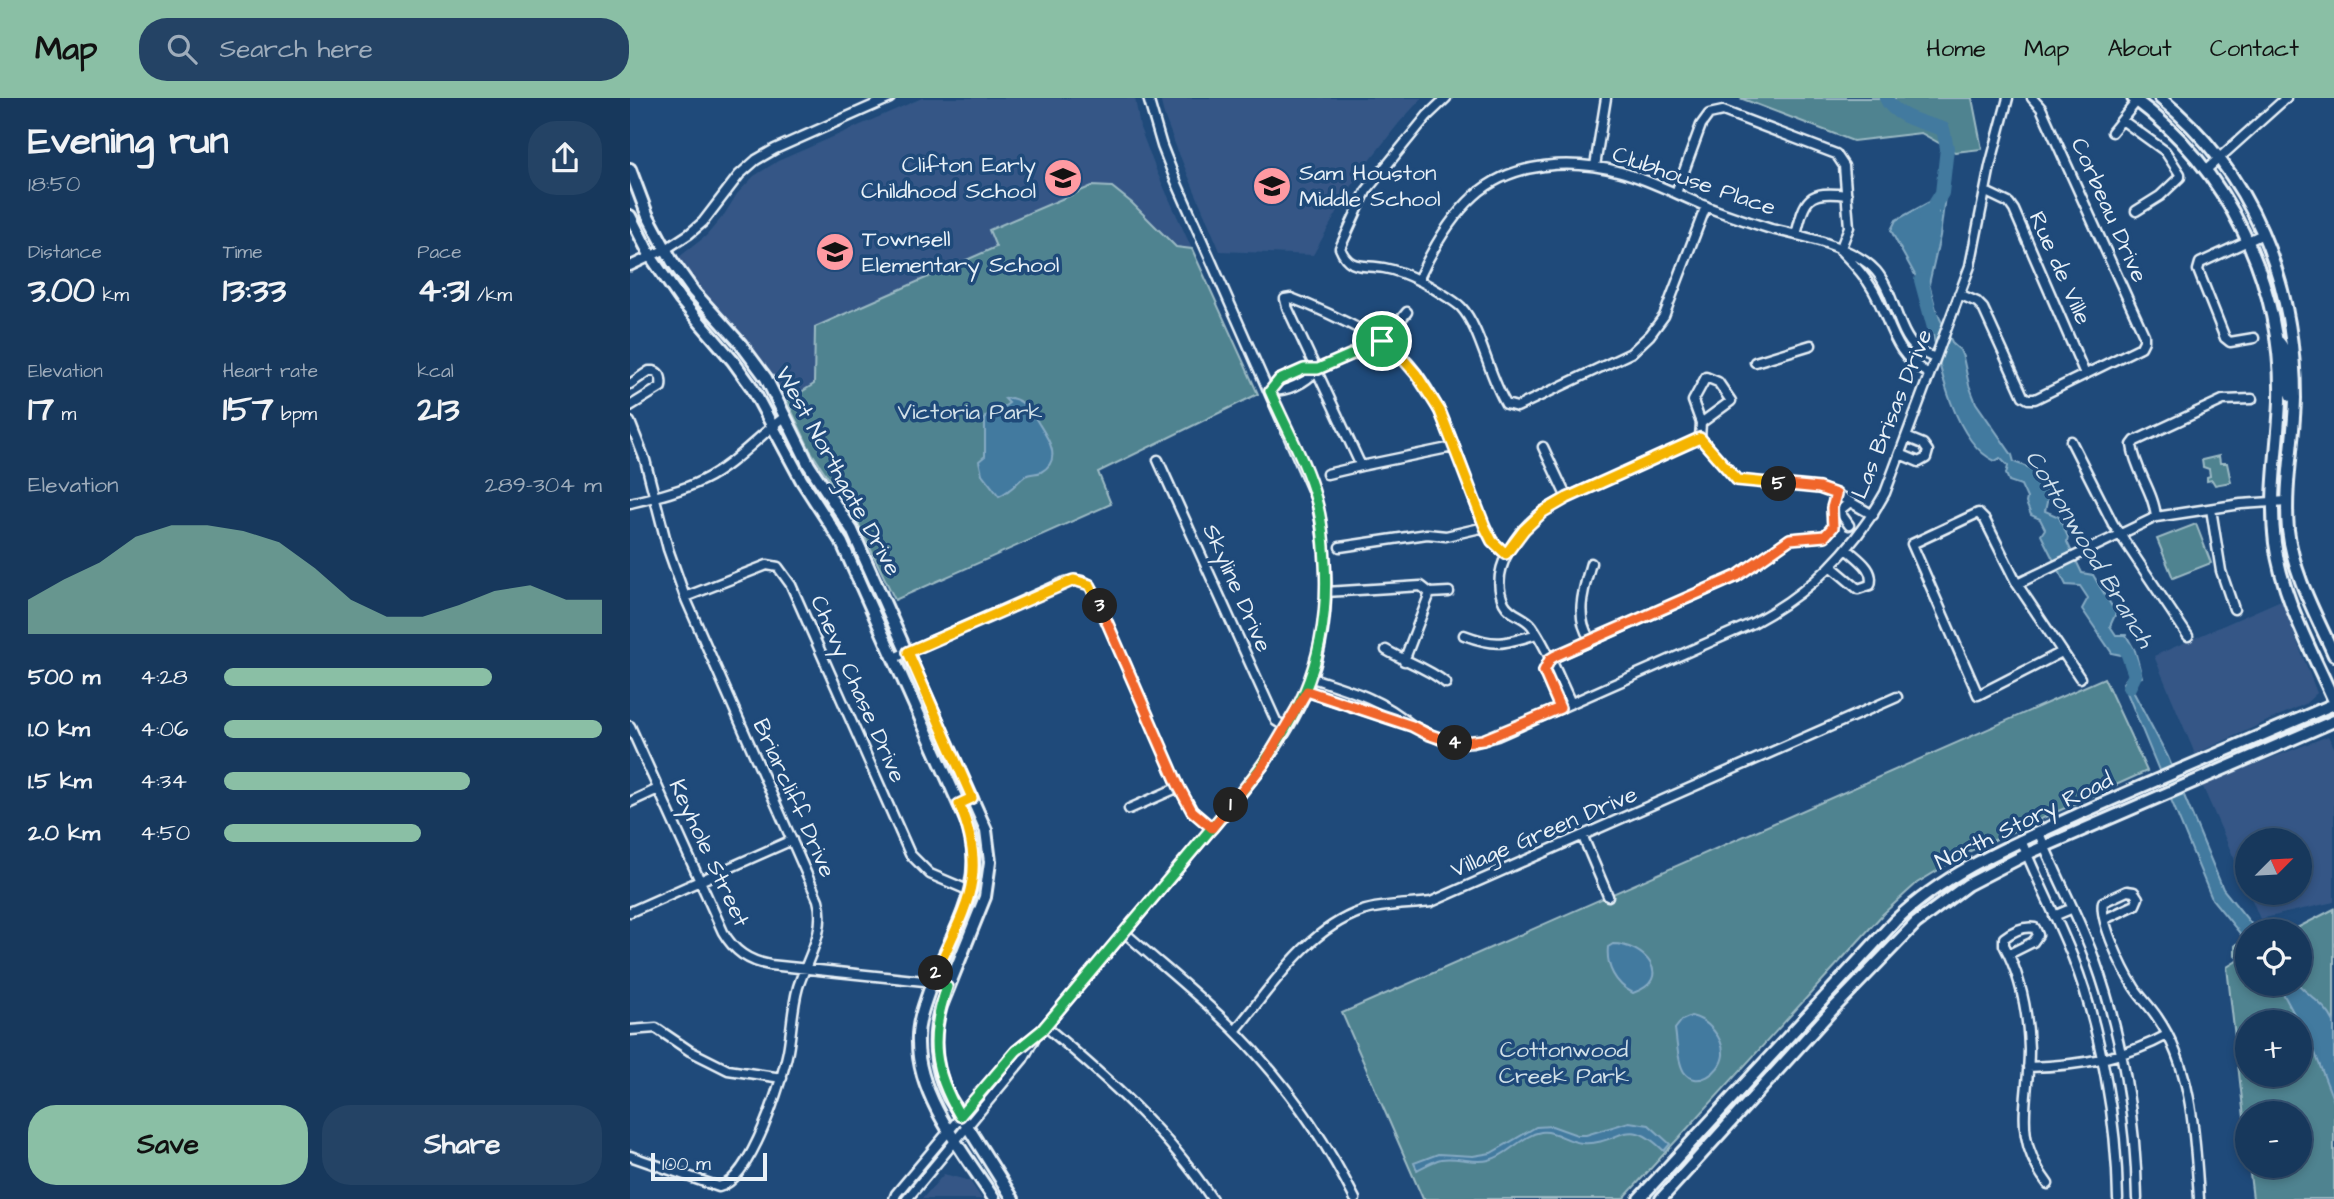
<!DOCTYPE html>
<meta charset="utf-8">
<style>
body{margin:0;font-family:"Architects Daughter",sans-serif;background:#244365;color:#f1f3f6;height:100vh;display:flex;flex-direction:column;font-size:26px;white-space:nowrap}
*{box-sizing:border-box;margin:0}
p{font-size:23px;color:#9eacbb}
.icon{flex:none;width:38px;height:38px;fill:none;stroke:currentColor;stroke-width:2;stroke-linecap:round;stroke-linejoin:round}
.map{position:relative;flex:1;overflow:hidden}
.sheet{display:flex;flex-direction:column;background:#17385c;width:630px}
.sheet>*{flex:none}
.needle{width:46px;rotate:66deg}
.controls{position:absolute;left:1605px;top:730px;display:grid;gap:14px}
.controls a{display:grid;place-items:center;width:77px;height:77px;border-radius:50%;background:#17385c;box-shadow:0 4px 10px #0003,0 0 0 2px #365272;font-size:35px}
.scale{position:absolute;left:21px;bottom:18px;width:116px;box-sizing:border-box;padding-left:7px;border:4px solid #e8f1f8;border-top:0;font-size:19px;line-height:24px;white-space:nowrap;color:#e8f1f8;-webkit-text-stroke:5px #1f4a7a;paint-order:stroke}
.pin{position:absolute;display:grid;place-items:center;width:60px;height:60px;color:#fff;margin:-30px;border:4px solid #fff;border-radius:50%;box-shadow:0 2px 7px #0007}
.km{position:absolute;width:35px;height:35px;margin:-18px;border-radius:50%;background:#222;color:#fff;font-size:19px;line-height:35px;text-align:center}
.round{display:grid;place-items:center;flex:none;width:74px;height:74px;border-radius:28px;background:#244365}
.headline{display:flex;align-items:center;justify-content:space-between;height:119px;padding:0 28px}
h1{font-size:38px;font-weight:700;line-height:52px}
.metrics{display:grid;grid-template-columns:repeat(3,1fr);gap:10px;height:119px;padding:7px 28px}
.metrics div{display:grid;align-content:center}
.metrics b{font-size:35px;font-weight:700}
.metrics small{font-size:19px;font-weight:400}
.metrics p{font-size:19px}
.chart{height:196px;padding:14px 28px}
.chart p{display:flex;justify-content:space-between}
.chart svg{width:100%;height:126px;margin-top:7px;fill:#8abfa5;opacity:.7}
.action{display:flex;gap:14px;margin-top:auto;padding:14px 28px}
.action a{flex:1;height:80px;border-radius:28px;background:#8abfa5;color:#111;font-size:28px;font-weight:700;line-height:80px;text-align:center}
.action a+a{background:#244365;color:#f1f3f6}
ul{padding:0 28px;list-style:none;font-size:23px}
li{display:grid;grid-template-columns:112px 84px 1fr;align-items:center;height:52px}
li i{height:18px;border-radius:9px;background:#8abfa5}
header{display:flex;align-items:center;gap:42px;box-sizing:border-box;height:98px;padding:0 35px;background:#8abfa5;color:#111}
header strong{font-size:33px}
nav{display:flex;gap:38px;margin-inline-start:auto;font-size:24px}
.search{width:490px;height:63px;background:#244365;display:flex;align-items:center;gap:18px;box-sizing:border-box;padding:0 24px;border-radius:28px;color:#9eacbb;font-size:26px}
main{display:flex;flex:1;min-height:0}
.map>svg:first-child{display:block}
.built{fill:#345786}
.green{fill:#508390;stroke:#9cbac4;stroke-width:2;fill-rule:evenodd}
.water{fill:#437a9f;stroke:#85aac3;stroke-width:2}
.lines{fill:none;stroke-linecap:round;stroke-linejoin:round}
.river{stroke:#437a9f;stroke-width:14}
.minor-casing{stroke:#e8f1f8;stroke-width:13}
.major-casing{stroke:#e8f1f8;stroke-width:16}
.minor{stroke:#1f4a7a;stroke-width:8}
.major{stroke:#1f4a7a;stroke-width:10}
.split-1-casing{stroke:#fff;stroke-width:14}
.split-2-casing{stroke:#fff;stroke-width:14}
.split-3-casing{stroke:#fff;stroke-width:14}
.split-4-casing{stroke:#fff;stroke-width:14}
.split-5-casing{stroke:#fff;stroke-width:14}
.split-6-casing{stroke:#fff;stroke-width:14}
.split-1{stroke:#22a559;stroke-width:9}
.split-2{stroke:#22a559;stroke-width:9}
.split-3{stroke:#f5b400;stroke-width:9}
.split-4{stroke:#f0652b;stroke-width:9}
.split-5{stroke:#f0652b;stroke-width:9}
.split-6{stroke:#f5b400;stroke-width:9}
.labels{text-anchor:middle;dominant-baseline:central;stroke-width:7;stroke-linejoin:round;paint-order:stroke}
.poi-label{font-size:23px;fill:#e8f1f8;stroke:#1f4a7a;text-anchor:start}
.street-label{font-size:23px;fill:#e8f1f8;stroke:#1f4a7a}
.park-label{font-size:23px;fill:#d1e0e8;stroke:#1f4a7a}
.water-label{font-size:24px;font-style:italic;fill:#cfdfeb;stroke:#1f4a7a}
</style>
<header>
<strong>Map</strong>
<div class="search"><svg class="icon" aria-label="search" viewBox="0 0 24 24"><circle cx="10" cy="10" r="6"/><path d="M15 15l6 6"/></svg>Search here</div>
<nav><a>Home</a><a>Map</a><a>About</a><a>Contact</a></nav>
</header>
<main>
<section class="sheet">
<div class="headline"><div><h1>Evening run</h1><p>18:50</p></div><a class="round"><svg class="icon" aria-label="share" viewBox="0 0 24 24"><path d="M12 15V3M7 8l5-5 5 5M5 13v7h14v-7"/></svg></a></div>
<div class="metrics">
<div><p>Distance</p><b>3.00<small> km</small></b></div>
<div><p>Time</p><b>13:33</b></div>
<div><p>Pace</p><b>4:31<small> /km</small></b></div>
</div>
<div class="metrics">
<div><p>Elevation</p><b>17<small> m</small></b></div>
<div><p>Heart rate</p><b>157<small> bpm</small></b></div>
<div><p>kcal</p><b>213</b></div>
</div>
<div class="chart"><p><span>Elevation</span>289–304 m</p>
<svg viewBox="0 0 160 44" preserveAspectRatio="none"><path d="M0 44V32L10 25L20 19L30 10L40 6L50 6L60 8L70 12L80 21L90 32L100 38L110 38L120 34L130 29L140 27L150 32L160 32V44z"/></svg>
</div>
<ul>
<li><b>500 m</b>4:28<i style="width:71%"></i></li>
<li><b>1.0 km</b>4:06<i style="width:100%"></i></li>
<li><b>1.5 km</b>4:34<i style="width:65%"></i></li>
<li><b>2.0 km</b>4:50<i style="width:52%"></i></li>
</ul>
<div class="action"><a>Save</a><a>Share</a></div>
</section>
<div class="map">
<svg width="1704" height="1101" viewBox="0 0 1704 1101">
<rect width="100%" height="100%" fill="#1f4a7a"/>
<filter id="ink" filterUnits="userSpaceOnUse"><feTurbulence type="fractalNoise" baseFrequency=".0143" numOctaves="2"/><feDisplacementMap in="SourceGraphic" scale="14" xChannelSelector="R" yChannelSelector="G"/><feConvolveMatrix kernelMatrix="1 2 1 2 8 2 1 2 1" color-interpolation-filters="sRGB"/></filter>
<g filter="url(#ink)">
<path class="built" d="M 292,0 L 505,0 L 510,30 L 526,72 L 562,151 L 546,149 L 535,140 L 359,132 L 366,149 L 185,229 L 184,286 L 157,303 L 138,269 L 72,192 L 49,159 L 76,138 L 94,117 L 107,96 L 124,78 L 148,63 Z
M 530,0 L 792,0 L 769,25 L 728,77 L 683,157 L 590,153 L 547,51 L 534,17 Z
M 1651,502 L 1687,595 L 1675,606 L 1565,656 L 1524,558 Z
M 1698,638 L 1704,649 L 1704,804 L 1630,821 L 1619,795 L 1670,794 L 1670,742 L 1617,742 L 1617,790 L 1572,687 Z
M 314,1076 L 340,1083 L 352,1101 L 292,1101 Z"/>
<path class="green" d="M 1110,0 L 1342,0 L 1352,51 L 1325,54 L 1291,35 L 1223,43 Z
M 462,88 L 482,89 L 502,105 L 546,149 L 562,151 L 628,296 L 468,374 L 481,406 L 265,502 L 228,425 L 180,352 L 157,303 L 184,286 L 185,229 L 366,149 L 359,132 Z
M 1589,358 L 1590,365 L 1597,365 L 1601,384 L 1585,387 L 1582,382 L 1577,383 L 1577,379 L 1580,378 L 1579,371 L 1573,369 L 1572,362 Z
M 1566,426 L 1581,465 L 1543,480 L 1527,441 Z
M 1474,580 L 1517,673 L 1338,754 L 1287,785 L 1253,816 L 993,1101 L 793,1101 L 712,915 Z
M 1704,811 L 1704,1101 L 1623,1101 L 1619,1068 L 1670,1068 L 1670,1015 L 1617,1015 L 1617,1046 L 1597,869 L 1610,861 L 1605,857 L 1605,848 L 1608,845 L 1611,846 L 1614,854 L 1611,860 L 1617,857 L 1617,886 L 1670,886 L 1670,833 L 1661,833 ZM 1617,924 L 1670,924 L 1670,976 L 1617,976 Z"/>
<path class="water" d="M 1309,74 L 1318,74 L 1310,138 L 1299,186 L 1307,215 L 1323,246 L 1330,252 L 1333,259 L 1339,287 L 1346,305 L 1382,357 L 1384,364 L 1408,373 L 1410,386 L 1419,395 L 1415,413 L 1429,419 L 1438,439 L 1437,444 L 1452,475 L 1463,477 L 1486,515 L 1480,528 L 1486,537 L 1496,537 L 1505,553 L 1512,579 L 1505,582 L 1502,588 L 1504,595 L 1538,659 L 1593,791 L 1627,833 L 1617,833 L 1617,844 L 1582,801 L 1493,585 L 1507,568 L 1500,559 L 1482,555 L 1452,511 L 1458,500 L 1450,488 L 1436,487 L 1411,437 L 1415,431 L 1410,421 L 1401,417 L 1396,405 L 1397,400 L 1391,387 L 1379,383 L 1376,376 L 1378,368 L 1370,360 L 1365,363 C 1325,345 1309,269 1302,231 C 1300,222 1301,213 1298,204 C 1288,178 1272,157 1261,132 L 1266,122 L 1301,103 L 1308,113 Z
M 381,300 C 395,303 402,314 409,326 C 418,340 433,362 411,374 C 407,376 400,375 395,378 C 386,385 381,393 369,398 L 352,376 L 349,363 L 355,358 L 355,319 L 364,311 L 371,311 L 379,305 L 375,301 Z
M 983,846 C 1014,846 1045,881 1003,895 C 985,886 976,868 978,849 Z
M 1648,886 L 1668,886 C 1679,898 1697,908 1704,924 L 1704,1004 L 1685,955 Z
M 1061,918 C 1077,921 1094,940 1093,957 C 1091,975 1066,991 1054,974 C 1047,963 1047,943 1045,931 L 1052,922 Z
M 999,1024 L 1019,1027 L 1040,1046 L 1034,1053 C 995,1014 991,1048 952,1045 C 937,1044 925,1032 911,1034 C 892,1037 878,1058 859,1062 C 843,1066 827,1058 811,1061 C 803,1063 795,1068 787,1072 L 784,1065 L 808,1056 L 843,1058 L 861,1055 L 906,1029 L 922,1028 L 947,1037 L 956,1037 Z"/>
<g class="lines">
<path class="river" d="M 1256,0 C 1264,19 1295,25 1313,31 L 1317,50 L 1312,95 L 1295,122
M 1291,182 L 1304,230
M 1490,545 L 1496,551 L 1505,577 L 1499,589"/>
<defs>
<path id="minor" d="M 816,0 L 797,18 L 736,93 L 710,150 C 719,173 734,166 754,170 C 765,172 780,178 790,183 C 798,187 825,203 831,209 C 850,229 859,279 876,306 L 887,309 L 1001,255 L 1020,237 L 1034,218 L 1076,108
M 1492,22 L 1535,53 L 1550,76 L 1550,79 L 1530,98 L 1506,113
M 1482,34 L 1507,3
M 965,68 L 976,0
M 1576,72 L 1656,0
M 1356,94 L 1379,105 L 1384,112 L 1455,276
M 1046,95 L 1071,27 L 1079,16 L 1093,13 L 1206,56 L 1214,68 L 1219,129 L 1210,152
M 1166,137 C 1175,101 1177,92 1217,97
M 1212,154 C 1224,166 1235,178 1243,192 C 1262,225 1262,256 1299,276
M 0,168 L 36,151 L 59,136 L 73,124 L 109,77 L 126,62 L 145,51 L 260,0
M 790,183 L 790,178 C 803,150 821,119 844,98 C 882,63 943,61 991,74 C 1020,82 1048,97 1075,108 C 1097,117 1119,124 1141,131 C 1172,138 1225,149 1246,173 C 1264,194 1268,235 1286,250 C 1291,255 1299,257 1305,260
M 1329,196 L 1347,204 L 1353,210 L 1393,298 L 1398,301 L 1405,301 L 1511,249 L 1514,243 L 1514,237 L 1411,10 L 1402,0
M 1624,240 L 1600,244 L 1595,240 L 1568,172 L 1570,165 L 1633,136
M 1125,264 L 1181,247
M 1076,279 L 1088,284 L 1101,303 L 1071,325 L 1063,303 Z
M 0,286 L 19,273 L 24,273 C 31,275 32,282 31,289 L 0,308
M 640,293 L 649,282 L 674,271 L 688,271 L 753,243 L 777,214
M 640,293 C 659,293 675,285 688,271
M 0,324 L 15,362 L 38,451 L 55,499 L 188,802 C 197,832 177,861 168,889 C 162,910 162,932 158,953 C 152,983 121,1082 89,1089 L 0,1058
M 1071,325 L 1070,340 L 1107,382 L 1189,390 L 1206,396 L 1243,417
M 1441,343 L 1483,426 L 1558,538
M 823,349 L 731,368 L 657,209 L 655,201 L 661,200 C 688,210 713,222 739,236 C 746,240 756,243 762,249 C 815,294 828,368 855,429 L 862,443 L 876,456
M 913,349 L 937,400
M 1270,356 L 1289,364 L 1296,360 L 1298,353 L 1293,346 L 1276,339
M 528,362 L 646,623 L 657,630
M 697,376 L 731,368
M 0,405 C 25,399 51,393 73,382 C 104,367 128,338 156,318
M 1219,405 L 1209,413 L 1219,427
M 1581,411 L 1591,473 L 1604,511
M 1526,419 C 1524,394 1505,372 1502,347 L 1505,343 L 1593,302 L 1622,301
M 710,449 L 797,436 L 816,438 L 855,429
M 1202,469 L 1228,491 L 1240,487 C 1245,471 1228,461 1217,451
M 1387,486 L 1526,419 L 1611,406 L 1657,403
M 696,494 L 791,488 L 800,495 L 819,494
M 55,499 L 137,467 L 148,469 L 161,487 L 280,756 L 300,776 L 340,793
M 834,537 C 866,549 874,546 907,536
M 960,541 C 944,518 954,490 961,465
M 756,552 C 776,564 798,570 816,585
M 1432,554 L 1348,597 L 1282,446 L 1348,415 L 1355,422 L 1387,486 L 1450,580
M 264,560 L 435,484 C 447,481 457,481 463,492 L 549,689 L 562,713 L 582,730
M 774,563 L 800,495
M 682,580 C 718,592 750,600 780,626
M 676,593 L 782,628 L 814,643 L 829,646 L 843,645 L 867,638 L 1123,525 C 1181,494 1223,452 1255,395 L 1340,168 L 1360,68 L 1378,0
M 941,605 C 929,580 918,551 902,528 C 895,518 880,517 874,505 C 858,472 888,431 914,413 C 933,400 956,391 977,382 C 1008,368 1039,354 1070,340
M 930,610 L 914,573 L 920,561 L 1107,478 L 1160,441 L 1195,438 L 1203,429 L 1202,410 L 1206,396
M 0,628 L 93,834 C 104,853 118,863 140,867 L 294,883 L 318,889
M 0,704 L 28,691
M 499,711 L 549,689
M 1409,735 C 1426,778 1449,819 1465,863 C 1492,938 1506,1022 1507,1101
M 953,739 L 978,798
M 1391,742 C 1407,782 1427,820 1443,860 C 1471,932 1487,1024 1488,1101
M 0,814 L 162,742
M 1424,818 L 1443,810
M 1475,821 L 1505,807 L 1508,800 L 1504,794 L 1497,793 L 1473,804 C 1469,822 1493,872 1504,889 C 1510,899 1520,908 1527,919 C 1563,971 1565,1040 1569,1101
M 495,835 C 531,867 569,897 603,931 C 652,980 694,1039 725,1101
M 1379,856 L 1403,844 L 1408,837 L 1405,830 C 1393,828 1383,833 1374,840 L 1374,847 C 1391,879 1398,915 1399,951 C 1399,1005 1381,1038 1418,1086
M 415,928 C 477,980 537,1033 582,1101
M 0,932 L 26,930 L 60,953 L 98,972 L 152,980
M 605,933 C 641,890 676,832 732,813 C 755,806 778,807 801,804 L 1267,599
M 1398,969 C 1445,968 1496,960 1537,937
M 264,1101 L 266,1096 L 386,953 L 412,932 C 459,877 505,821 552,766 C 599,709 657,651 682,579 C 701,522 699,460 686,401 L 545,81 L 532,48 L 518,0
M 277,1101 L 393,961 L 404,941"/>
<path id="major" d="M 1503,0 C 1598,70 1653,186 1650,303 C 1648,351 1639,397 1645,445 C 1652,500 1682,553 1704,603
M 1530,0 C 1622,74 1665,183 1665,300 C 1664,344 1654,388 1658,432 C 1663,476 1686,517 1704,557
M 0,71 L 17,116 L 42,163 L 64,194 L 110,245 L 136,280 L 179,367 L 222,432 L 356,732 L 360,764 L 355,799 L 311,908 C 302,938 304,970 319,999 L 383,1101
M 0,118 L 21,159 L 50,201 L 103,263 L 121,288 L 172,383 L 212,445 L 336,722 C 360,786 321,834 299,893 C 293,910 287,927 288,945 C 288,1000 335,1056 364,1101
M 1649,244 C 1663,260 1652,281 1661,298
M 1009,1101 L 1265,823 C 1317,773 1384,746 1449,716 C 1534,678 1619,643 1704,606
M 1031,1101 L 1203,911 L 1286,825 L 1337,787 L 1397,756 L 1704,623"/>
</defs>
<use href="#minor" class="minor-casing"/>
<use href="#major" class="major-casing"/>
<use href="#minor" class="minor"/>
<use href="#major" class="major"/>
</g>
</g>
<g class="lines" filter="url(#ink)">
<defs>
<path id="split-1" d="M 601,707 C 664,631 701,566 695,465 C 694,444 692,421 686,401 C 676,364 655,328 640,293 L 649,282 L 674,271 L 688,271 L 752,243"/>
<path id="split-2" d="M 306,875 L 303,884 L 317,889 C 299,940 303,972 330,1018 L 386,953 L 412,932 L 601,707"/>
<path id="split-3" d="M 306,875 C 335,809 360,778 329,706 L 342,700 L 278,554 L 444,482 L 460,487 L 470,508"/>
<path id="split-4" d="M 470,508 L 549,689 L 562,713 L 582,730 L 634,666 L 677,593 L 782,628 L 797,636 L 825,645"/>
<path id="split-5" d="M 825,645 L 853,642 L 930,610 L 914,573 L 920,561 L 925,558 L 1107,478 L 1160,441 L 1195,438 L 1203,429 L 1202,410 L 1206,396 L 1189,390 L 1149,386"/>
<path id="split-6" d="M 752,243 L 761,247 L 786,276 L 810,313 L 855,429 L 862,443 L 876,456 L 894,432 L 913,414 L 937,400 L 1070,340 L 1107,382 L 1149,386"/>
</defs>
<use href="#split-1" class="split-1-casing"/>
<use href="#split-2" class="split-2-casing"/>
<use href="#split-3" class="split-3-casing"/>
<use href="#split-4" class="split-4-casing"/>
<use href="#split-5" class="split-5-casing"/>
<use href="#split-6" class="split-6-casing"/>
<use href="#split-1" class="split-1"/>
<use href="#split-2" class="split-2"/>
<use href="#split-3" class="split-3"/>
<use href="#split-4" class="split-4"/>
<use href="#split-5" class="split-5"/>
<use href="#split-6" class="split-6"/>
</g>
<defs>
<symbol id="school-disc" viewBox="-11 -11 22 22"><circle r="9.5" fill="#ff9aa2" stroke="#1f4a7a"/><path d="M0-5L7-2L0 1L-7-2ZM-4 1L0 2.5L4 1V4Q0 6-4 4Z" fill="#111"/></symbol>
</defs>
<g fill-rule="evenodd">
<use href="#school-disc" x="411" y="58" width="44" height="44"/>
<use href="#school-disc" x="620" y="66" width="44" height="44"/>
<use href="#school-disc" x="183" y="132" width="44" height="44"/>
</g>
<g class="labels">
<g class="poi-label">
<text x="406" y="67" text-anchor="end">Clifton Early<tspan x="406" dy="26">Childhood School</tspan></text>
<text x="669" y="75">Sam Houston<tspan x="669" dy="26">Middle School</tspan></text>
<text x="232" y="141">Townsell<tspan x="232" dy="26">Elementary School</tspan></text>
</g>
<g class="street-label">
<text transform="translate(1064 83) rotate(19)">Clubhouse Place</text>
<text transform="translate(1479 112) rotate(66)">Corbeau Drive</text>
<text transform="translate(1430 170) rotate(66)">Rue de Ville</text>
<text transform="translate(1262 316) rotate(-68)">Las Brisas Drive</text>
<text transform="translate(208 373) rotate(61)">West Northgate Drive</text>
<text transform="translate(607 490) rotate(66)">Skyline Drive</text>
<text transform="translate(228 591) rotate(66)">Chevy Chase Drive</text>
<text transform="translate(164 700) rotate(66)">Briarcliff Drive</text>
<text transform="translate(1394 723) rotate(-26)">North Story Road</text>
<text transform="translate(914 734) rotate(-23)">Village Green Drive</text>
<text transform="translate(79 755) rotate(65)">Keyhole Street</text>
</g>
<g class="park-label">
<text x="340" y="314">Victoria Park</text>
<text x="934" y="952">Cottonwood<tspan x="934" dy="26">Creek Park</tspan></text>
</g>
<g class="water-label">
<text transform="translate(1459 451) rotate(59)">Cottonwood Branch</text>
</g>
</g>
</svg>
<div class="controls">
<a><svg class="needle" viewBox="-14 -14 28 28"><path d="M0-13l5 13h-10z" fill="#e53935"/><path d="M0 13l5-13h-10z" fill="#9eacbb"/></svg></a>
<a><svg class="icon" aria-label="locate" viewBox="0 0 24 24"><circle cx="12" cy="12" r="6"/><path d="M12 2v4M12 18v4M2 12h4M18 12h4"/></svg></a>
<a>+</a>
<a>−</a>
</div>
<div class="scale">100 m</div>
<div class="pin" style="left:752px;top:243px;background:#1e9e55"><svg class="icon" aria-label="arrive" viewBox="0 0 24 24"><path d="M6 21V4h12l-3 4 3 4H6"/></svg></div>
<b class="km" style="left:601px;top:707px">1</b>
<b class="km" style="left:306px;top:875px">2</b>
<b class="km" style="left:470px;top:508px">3</b>
<b class="km" style="left:825px;top:645px">4</b>
<b class="km" style="left:1149px;top:386px">5</b>
</div>
</main>
